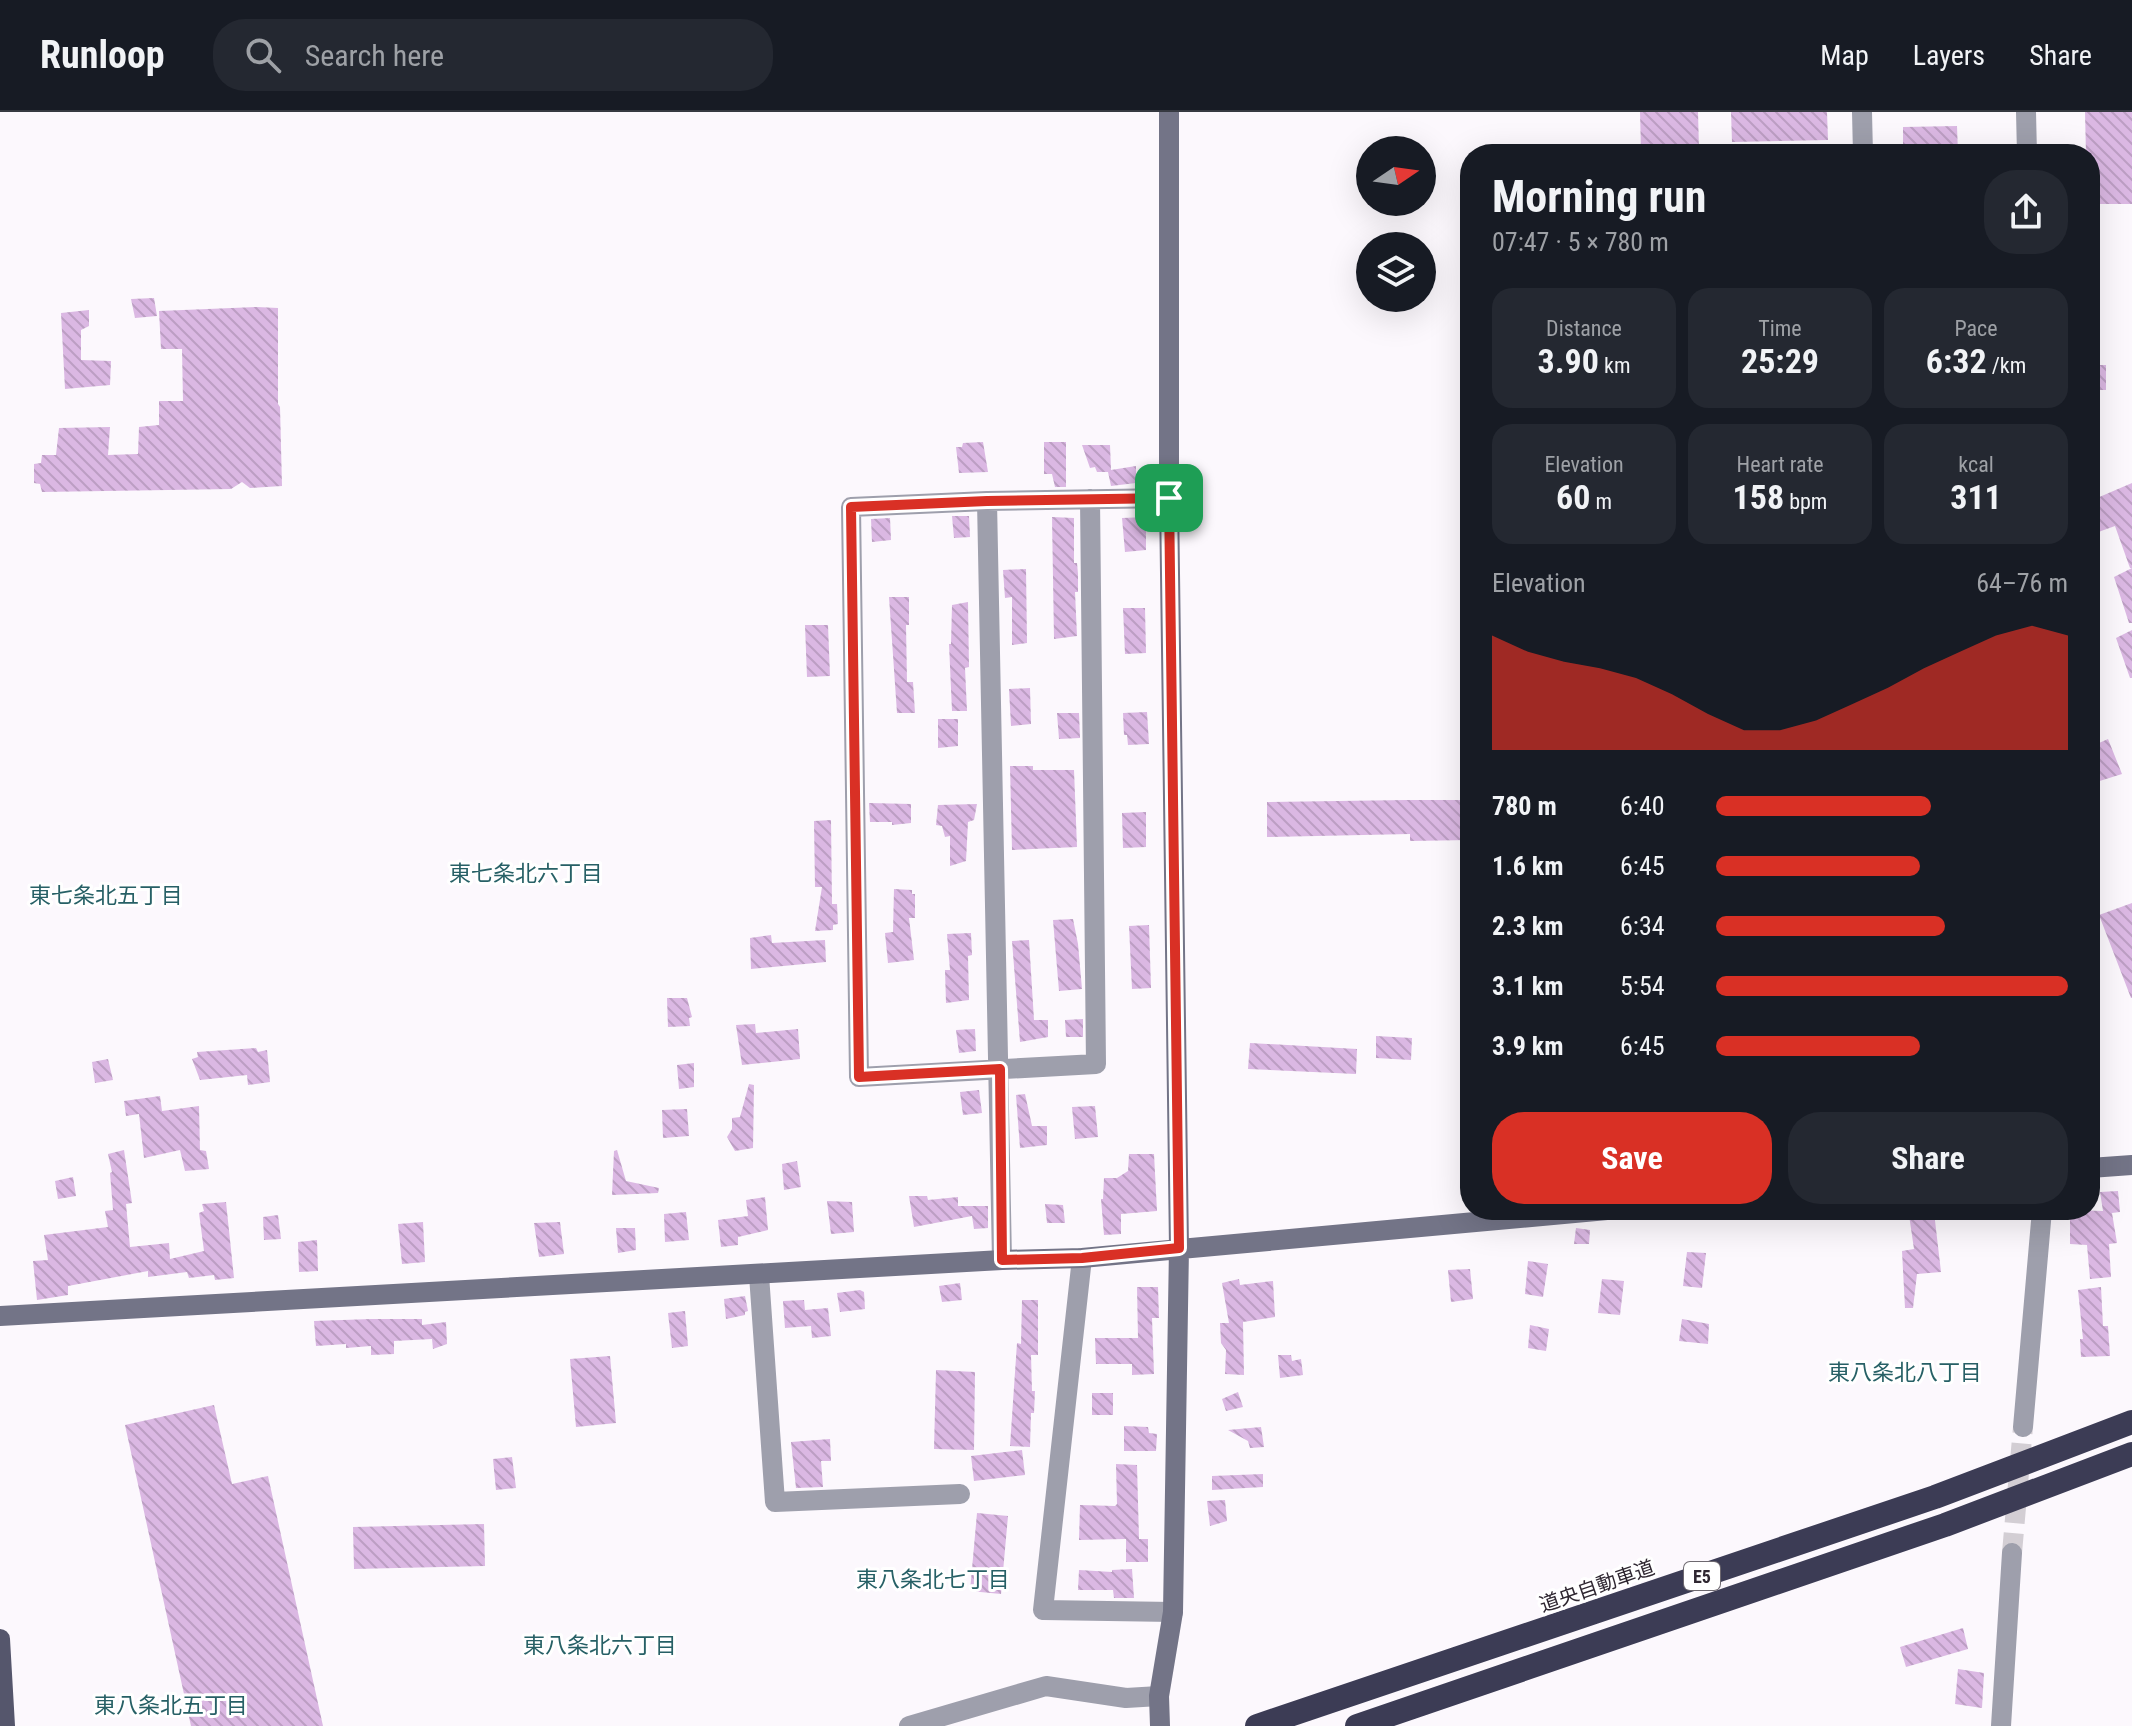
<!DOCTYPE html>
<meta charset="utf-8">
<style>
body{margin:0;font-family:"Roboto Condensed","Noto Sans JP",sans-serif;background:#242831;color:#f1f3f6;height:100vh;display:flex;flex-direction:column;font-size:30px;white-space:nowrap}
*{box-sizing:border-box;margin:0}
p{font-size:26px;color:#9ea1a6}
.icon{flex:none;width:44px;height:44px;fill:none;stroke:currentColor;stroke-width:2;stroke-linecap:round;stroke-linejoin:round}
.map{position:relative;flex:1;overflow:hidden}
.sheet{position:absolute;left:1460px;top:32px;width:640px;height:1076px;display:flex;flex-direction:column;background:#171b24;border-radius:32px;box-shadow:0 8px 32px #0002}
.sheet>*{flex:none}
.needle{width:52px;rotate:77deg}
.tools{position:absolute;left:1356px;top:24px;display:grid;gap:16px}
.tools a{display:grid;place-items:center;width:80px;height:80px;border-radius:50%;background:#171b24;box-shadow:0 8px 32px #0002;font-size:40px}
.pin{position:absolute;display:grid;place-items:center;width:68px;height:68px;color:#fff;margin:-34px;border-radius:16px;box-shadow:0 4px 12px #0006}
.round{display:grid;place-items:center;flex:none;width:84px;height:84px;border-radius:32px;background:#242831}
.summary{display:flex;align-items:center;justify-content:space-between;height:136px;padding:0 32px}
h1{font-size:44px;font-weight:700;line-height:60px}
.stats{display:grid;grid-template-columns:repeat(3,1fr);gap:12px;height:136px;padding:8px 32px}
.stats div{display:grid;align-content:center;border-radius:20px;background:#242831;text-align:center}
.stats b{font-size:34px;font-weight:700}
.stats small{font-size:22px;font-weight:400}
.stats p{font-size:22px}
.chart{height:224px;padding:16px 32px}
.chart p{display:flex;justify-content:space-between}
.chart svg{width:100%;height:144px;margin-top:8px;fill:#d93025;opacity:.7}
.primary-button{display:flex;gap:16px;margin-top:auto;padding:16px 32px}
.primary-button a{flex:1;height:92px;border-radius:32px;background:#d93025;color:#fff;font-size:32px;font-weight:700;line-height:92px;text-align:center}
.primary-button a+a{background:#242831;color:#f1f3f6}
ul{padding:0 32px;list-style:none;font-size:26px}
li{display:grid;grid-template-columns:128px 96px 1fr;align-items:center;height:60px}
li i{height:20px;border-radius:10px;background:#d93025}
header{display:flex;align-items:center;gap:48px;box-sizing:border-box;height:112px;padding:0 40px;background:#171b24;border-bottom:2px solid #363941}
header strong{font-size:38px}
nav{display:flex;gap:44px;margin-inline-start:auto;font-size:28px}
.search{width:560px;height:72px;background:#242831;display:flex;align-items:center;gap:20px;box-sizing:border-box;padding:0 28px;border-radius:32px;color:#9ea1a6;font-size:30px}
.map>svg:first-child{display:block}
.building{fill:url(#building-back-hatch)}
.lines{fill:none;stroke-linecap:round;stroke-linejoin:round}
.street-tunnel{stroke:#d3ced4;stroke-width:20;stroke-dasharray:20 10;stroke-linecap:butt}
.street{stroke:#9e9fac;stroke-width:20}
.secondary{stroke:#737487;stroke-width:20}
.primary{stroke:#55566c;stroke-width:20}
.highway{stroke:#3c3c55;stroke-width:24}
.route-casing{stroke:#fff;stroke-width:16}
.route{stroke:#d93025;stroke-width:10}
.labels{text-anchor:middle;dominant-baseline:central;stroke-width:6;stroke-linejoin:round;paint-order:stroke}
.shield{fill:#fff;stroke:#6d686f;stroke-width:2}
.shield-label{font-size:18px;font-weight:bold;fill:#2f2731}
.street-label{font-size:20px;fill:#2f2731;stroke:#fff}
.neighbourhood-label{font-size:22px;fill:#276066;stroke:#fff}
</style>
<header>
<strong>Runloop</strong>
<div class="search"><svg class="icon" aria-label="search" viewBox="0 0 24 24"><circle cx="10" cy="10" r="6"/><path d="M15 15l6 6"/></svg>Search here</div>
<nav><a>Map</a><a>Layers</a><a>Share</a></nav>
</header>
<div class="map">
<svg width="2132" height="1614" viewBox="0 0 2132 1614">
<defs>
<pattern id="building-back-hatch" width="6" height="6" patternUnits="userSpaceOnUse" patternTransform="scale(2)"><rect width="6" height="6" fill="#dbb8e3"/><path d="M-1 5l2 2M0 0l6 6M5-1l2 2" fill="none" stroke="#bc9ec3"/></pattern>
</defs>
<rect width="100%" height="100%" fill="#fcf8fd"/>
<path class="building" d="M 1640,0 L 1698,0 L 1699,38 L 1641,39 Z
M 1731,0 L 1827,0 L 1828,28 L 1732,30 Z
M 2085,0 L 2132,0 L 2132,92 L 2090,92 L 2090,42 L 2086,42 Z
M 1957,14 L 1958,42 L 1903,42 L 1903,15 Z
M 154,186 L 157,204 L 135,206 L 131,187 Z
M 257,195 L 278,196 L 278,292 L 280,295 L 282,374 L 250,376 L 242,370 L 231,377 L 42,380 L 40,372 L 34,371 L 34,352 L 41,351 L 42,343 L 56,343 L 59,316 L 110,315 L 108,343 L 138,342 L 139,315 L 159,313 L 159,289 L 183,289 L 182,237 L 161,237 L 159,199 Z
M 89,198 L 89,214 L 81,218 L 81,248 L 111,249 L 110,273 L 65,277 L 61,201 Z
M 2090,253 L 2106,253 L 2106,278 L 2090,278 Z
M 983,330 L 988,360 L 959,361 L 956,335 L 962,335 L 963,331 Z
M 1044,330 L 1066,330 L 1066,375 L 1055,375 L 1052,362 L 1044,362 Z
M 1082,333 L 1110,333 L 1111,358 L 1136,354 L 1136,371 L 1111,374 L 1108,360 L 1097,360 L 1095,355 L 1090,356 Z
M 2132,371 L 2132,456 L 2130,456 L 2115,414 L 2090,423 L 2090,389 Z
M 952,404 L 969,404 L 970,425 L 954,426 Z
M 1052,405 L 1074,406 L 1074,451 L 1077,451 L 1078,462 L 1078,480 L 1075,480 L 1077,524 L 1054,527 Z
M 1146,405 L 1146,438 L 1125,440 L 1122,406 Z
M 890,406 L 891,428 L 872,430 L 871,407 Z
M 2132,456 L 2132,511 L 2129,511 L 2114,465 Z
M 1026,457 L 1027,531 L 1012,533 L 1012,485 L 1005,486 L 1003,458 Z
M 889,485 L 909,485 L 909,513 L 906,513 L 907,570 L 913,570 L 915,601 L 897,601 Z
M 968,490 L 969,555 L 965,556 L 967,599 L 952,599 L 949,532 L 951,532 L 952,493 Z
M 1123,496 L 1145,496 L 1146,541 L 1125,542 Z
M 805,513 L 828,513 L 830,564 L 807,565 Z
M 2132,518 L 2132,566 L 2130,566 L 2116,526 Z
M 1030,576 L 1031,612 L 1011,614 L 1009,577 Z
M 1147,600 L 1149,632 L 1128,633 L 1127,623 L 1124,623 L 1123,601 Z
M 1057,601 L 1079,601 L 1080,626 L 1059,627 Z
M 938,607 L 958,607 L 958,634 L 938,636 Z
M 2108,627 L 2122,662 L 2090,672 L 2090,635 Z
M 1010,654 L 1033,654 L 1033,658 L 1074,658 L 1077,735 L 1012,738 Z
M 1406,688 L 1470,688 L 1470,728 L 1410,729 L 1410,722 L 1267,725 L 1267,690 Z
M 869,691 L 911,692 L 911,711 L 892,713 L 892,710 L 870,710 Z
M 977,692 L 974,708 L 968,710 L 966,749 L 950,754 L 950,724 L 945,725 L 942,714 L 936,713 L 938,693 Z
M 1146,700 L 1146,735 L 1123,736 L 1122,701 Z
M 831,708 L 832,792 L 837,792 L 838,812 L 833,813 L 833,818 L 815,819 L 822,775 L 815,775 L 814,709 Z
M 894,777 L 912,778 L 912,782 L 915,782 L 915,806 L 909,806 L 914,848 L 888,851 L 885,821 L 893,820 Z
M 2132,791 L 2132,886 L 2131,886 L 2099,803 Z
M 1073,807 L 1078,832 L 1082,877 L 1059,879 L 1053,808 Z
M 1149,813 L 1151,876 L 1132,877 L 1129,814 Z
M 971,821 L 972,843 L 968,844 L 969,888 L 946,891 L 945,858 L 950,858 L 947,822 Z
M 771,823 L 772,831 L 825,828 L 826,850 L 751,857 L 750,826 Z
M 1029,828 L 1034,908 L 1048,908 L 1048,925 L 1020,930 L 1012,829 Z
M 667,886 L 687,886 L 692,905 L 689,906 L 690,914 L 668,915 Z
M 1083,907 L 1083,925 L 1066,925 L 1065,908 Z
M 755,912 L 756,921 L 798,917 L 800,947 L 742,953 L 736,913 Z
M 975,917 L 976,939 L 959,941 L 956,918 Z
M 1376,924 L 1412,926 L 1411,948 L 1376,946 Z
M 1250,931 L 1357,937 L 1356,962 L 1248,957 Z
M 256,936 L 258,940 L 267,938 L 270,970 L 248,973 L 247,963 L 200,968 L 192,947 L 198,945 L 197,940 Z
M 108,947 L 113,968 L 95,971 L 92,950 Z
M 694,951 L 694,975 L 679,977 L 677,953 Z
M 749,972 L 754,973 L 753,1036 L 735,1039 L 727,1025 L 732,1017 L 732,1006 L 740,1005 Z
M 979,978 L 982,1001 L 963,1003 L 960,980 Z
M 1025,982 L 1032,1014 L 1047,1014 L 1047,1033 L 1020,1036 L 1016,983 Z
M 160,984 L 162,999 L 199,994 L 200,1038 L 206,1039 L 209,1057 L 185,1059 L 180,1038 L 144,1046 L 139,1002 L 126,1004 L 124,989 Z
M 1095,994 L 1098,1025 L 1075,1027 L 1072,995 Z
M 687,997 L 689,1024 L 663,1026 L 662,998 Z
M 124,1038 L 132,1091 L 126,1092 L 130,1135 L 169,1131 L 170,1147 L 204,1139 L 199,1101 L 204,1099 L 202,1092 L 226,1090 L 234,1166 L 215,1168 L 214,1163 L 189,1166 L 187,1160 L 148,1165 L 148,1159 L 68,1174 L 68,1183 L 37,1188 L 33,1149 L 48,1148 L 44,1123 L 108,1115 L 105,1099 L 113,1098 L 110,1061 L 112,1060 L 108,1042 Z
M 617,1038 L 626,1069 L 659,1076 L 658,1081 L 612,1083 L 614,1039 Z
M 1129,1042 L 1154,1042 L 1157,1099 L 1121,1102 L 1121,1122 L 1104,1123 L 1101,1087 L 1103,1087 L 1104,1066 L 1117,1066 L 1128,1059 Z
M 797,1049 L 801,1075 L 784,1078 L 782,1052 Z
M 73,1065 L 76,1084 L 58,1087 L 55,1069 Z
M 2118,1079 L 2120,1100 L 2112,1101 L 2117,1131 L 2109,1132 L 2111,1165 L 2090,1167 L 2087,1133 L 2070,1132 L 2070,1098 L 2103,1099 L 2100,1080 Z
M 909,1084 L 927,1084 L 928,1088 L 958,1085 L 958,1094 L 988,1094 L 988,1116 L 974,1117 L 972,1104 L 914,1115 Z
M 765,1085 L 768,1118 L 738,1125 L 738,1133 L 721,1135 L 718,1108 L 748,1104 L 746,1088 Z
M 827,1089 L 852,1090 L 854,1120 L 831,1122 Z
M 1045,1092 L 1063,1093 L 1065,1111 L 1047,1111 Z
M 686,1100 L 689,1128 L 665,1130 L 664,1102 Z
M 1934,1100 L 1941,1160 L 1917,1162 L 1913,1196 L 1905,1196 L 1902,1139 L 1914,1137 L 1909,1103 Z
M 278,1103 L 281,1127 L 264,1128 L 263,1105 Z
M 423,1110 L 425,1150 L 402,1152 L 398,1112 Z
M 560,1110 L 564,1142 L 539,1145 L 534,1111 Z
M 616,1116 L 635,1116 L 636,1138 L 618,1141 Z
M 1576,1116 L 1590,1118 L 1589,1132 L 1574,1132 Z
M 317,1128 L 318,1159 L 299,1160 L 298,1130 Z
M 1687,1140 L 1706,1141 L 1702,1176 L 1683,1174 Z
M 1528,1149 L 1548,1152 L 1543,1185 L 1525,1182 Z
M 1470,1157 L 1473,1187 L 1451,1190 L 1448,1158 Z
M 1239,1167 L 1240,1173 L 1273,1169 L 1275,1205 L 1243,1210 L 1244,1263 L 1225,1262 L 1226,1238 L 1221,1231 L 1220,1211 L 1229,1211 L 1222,1171 Z
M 1602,1167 L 1624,1169 L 1620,1203 L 1598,1201 Z
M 960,1171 L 962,1188 L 942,1190 L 939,1174 Z
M 1137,1175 L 1158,1175 L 1159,1206 L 1152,1206 L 1154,1262 L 1132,1263 L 1132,1252 L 1096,1252 L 1095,1226 L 1138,1226 Z
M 2101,1175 L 2103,1214 L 2108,1214 L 2110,1244 L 2081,1245 L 2080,1227 L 2083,1227 L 2078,1178 Z
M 860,1178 L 864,1180 L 865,1197 L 840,1200 L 837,1181 Z
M 745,1184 L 748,1199 L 745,1200 L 745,1203 L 726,1207 L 724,1187 Z
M 804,1188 L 805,1198 L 828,1196 L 831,1224 L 812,1226 L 811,1214 L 785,1216 L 783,1189 Z
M 1022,1188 L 1038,1188 L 1038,1243 L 1031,1243 L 1032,1279 L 1035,1279 L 1034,1301 L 1031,1301 L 1030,1335 L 1010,1334 L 1017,1231 L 1021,1232 Z
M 685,1199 L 688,1234 L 672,1236 L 668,1201 Z
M 371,1207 L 422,1207 L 422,1213 L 446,1210 L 447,1232 L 433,1237 L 432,1227 L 394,1229 L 394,1242 L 371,1243 L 371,1234 L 346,1236 L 346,1232 L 316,1234 L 314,1209 Z
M 1682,1207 L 1709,1212 L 1708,1232 L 1679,1229 Z
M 1530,1213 L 1549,1217 L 1546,1239 L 1528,1236 Z
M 1278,1243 L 1291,1243 L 1292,1249 L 1301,1247 L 1303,1263 L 1280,1266 Z
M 610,1244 L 616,1311 L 576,1315 L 570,1247 Z
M 936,1258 L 975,1260 L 974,1338 L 934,1337 Z
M 1238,1280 L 1243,1295 L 1226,1299 L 1222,1287 Z
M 1092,1281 L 1113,1281 L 1113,1303 L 1092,1303 Z
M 214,1293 L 232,1372 L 268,1364 L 323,1614 L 191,1614 L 125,1313 Z
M 1124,1314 L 1148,1315 L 1149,1321 L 1157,1322 L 1156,1339 L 1124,1339 Z
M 1261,1315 L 1264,1335 L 1250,1336 L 1248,1329 L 1228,1318 Z
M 830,1327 L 831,1349 L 821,1349 L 823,1375 L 796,1376 L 791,1330 Z
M 1022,1338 L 1025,1363 L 974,1369 L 971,1344 Z
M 512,1345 L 516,1376 L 496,1378 L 493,1347 Z
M 1116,1352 L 1137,1353 L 1139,1427 L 1148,1427 L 1148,1450 L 1126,1450 L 1126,1427 L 1079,1428 L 1080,1393 L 1115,1394 L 1117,1392 Z
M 1263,1362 L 1263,1375 L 1212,1378 L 1212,1364 Z
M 1225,1388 L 1227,1409 L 1210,1414 L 1207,1389 Z
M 977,1401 L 1008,1404 L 1001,1482 L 970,1479 Z
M 484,1412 L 485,1454 L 354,1457 L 353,1415 Z
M 1132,1457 L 1134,1486 L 1114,1486 L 1113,1478 L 1078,1478 L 1079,1458 L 1112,1460 L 1112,1458 Z
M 1963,1516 L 1968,1537 L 1906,1555 L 1900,1535 Z
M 1958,1557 L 1984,1561 L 1982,1596 L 1955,1592 Z"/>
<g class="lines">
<path class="street-tunnel" d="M 2012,1441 L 2023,1315"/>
<path class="street" d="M 1862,0 L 1863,42
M 2026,0 L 2027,42
M 1090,387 L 1096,952 L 859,965 L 851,395 L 987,389 L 1169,386
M 987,389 L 1002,1148
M 1082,1146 L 1043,1498 L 1173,1500
M 759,1163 L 775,1390 L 960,1382
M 2023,1315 L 2042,1098
M 909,1614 L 1046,1574 L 1126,1586 L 1159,1584
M 2001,1614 L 2012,1441"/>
<path class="secondary" d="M 2090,1056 L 2132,1053
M 0,1204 L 1002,1148 L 1082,1146 L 1607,1098
M 1160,1614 L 1159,1584 L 1173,1500 L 1179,1136 L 1169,386 L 1169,0"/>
<path class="primary" d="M 0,1527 L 5,1614"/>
<path class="highway" d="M 1257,1614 L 1935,1385 L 2132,1310
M 1357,1614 L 1945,1413 L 2132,1342"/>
</g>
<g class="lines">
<defs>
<path id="route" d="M 1169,386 L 1179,1136 L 1082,1146 L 1002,1148 L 1000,957 L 859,965 L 851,395 L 987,389 Z"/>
</defs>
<use href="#route" class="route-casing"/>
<use href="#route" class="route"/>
</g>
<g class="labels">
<rect class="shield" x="1684" y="1450" width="36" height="28" rx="6"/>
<g class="shield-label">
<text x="1702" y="1464">E5</text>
</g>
<g class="street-label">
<text transform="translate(1597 1474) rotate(-19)">道央自動車道</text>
</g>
<g class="neighbourhood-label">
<text x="526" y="761">東七条北六丁目</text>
<text x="106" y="783">東七条北五丁目</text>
<text x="1905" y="1260">東八条北八丁目</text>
<text x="933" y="1467">東八条北七丁目</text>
<text x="600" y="1533">東八条北六丁目</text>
<text x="171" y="1593">東八条北五丁目</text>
</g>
</g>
</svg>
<div class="tools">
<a><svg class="needle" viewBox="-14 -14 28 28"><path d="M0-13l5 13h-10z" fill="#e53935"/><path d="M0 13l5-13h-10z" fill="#9ea1a6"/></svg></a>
<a><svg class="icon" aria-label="layers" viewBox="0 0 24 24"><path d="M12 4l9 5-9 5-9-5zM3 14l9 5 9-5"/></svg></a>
</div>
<div class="pin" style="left:1169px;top:386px;background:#1e9e55"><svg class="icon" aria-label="arrive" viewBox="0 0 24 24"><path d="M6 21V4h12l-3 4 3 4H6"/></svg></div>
<section class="sheet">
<div class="summary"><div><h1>Morning run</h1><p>07:47 · 5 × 780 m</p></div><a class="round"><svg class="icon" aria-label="share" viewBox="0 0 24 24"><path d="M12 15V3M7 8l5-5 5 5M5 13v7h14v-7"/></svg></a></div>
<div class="stats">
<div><p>Distance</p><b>3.90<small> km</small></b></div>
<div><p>Time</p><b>25:29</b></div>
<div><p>Pace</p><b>6:32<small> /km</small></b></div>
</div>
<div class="stats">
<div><p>Elevation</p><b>60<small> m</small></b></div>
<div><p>Heart rate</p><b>158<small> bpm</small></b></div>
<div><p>kcal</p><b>311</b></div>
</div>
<div class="chart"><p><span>Elevation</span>64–76 m</p>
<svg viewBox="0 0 160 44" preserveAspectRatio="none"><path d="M0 44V9L10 14L20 17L30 19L40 22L50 27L60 33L70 38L80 38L90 35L100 30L110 25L120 19L130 14L140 9L150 6L160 9V44z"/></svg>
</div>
<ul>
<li><b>780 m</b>6:40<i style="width:61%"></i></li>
<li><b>1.6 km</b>6:45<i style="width:58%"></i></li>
<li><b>2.3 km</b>6:34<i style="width:65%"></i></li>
<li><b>3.1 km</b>5:54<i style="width:100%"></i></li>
<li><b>3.9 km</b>6:45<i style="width:58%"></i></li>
</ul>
<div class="primary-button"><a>Save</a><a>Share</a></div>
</section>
</div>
